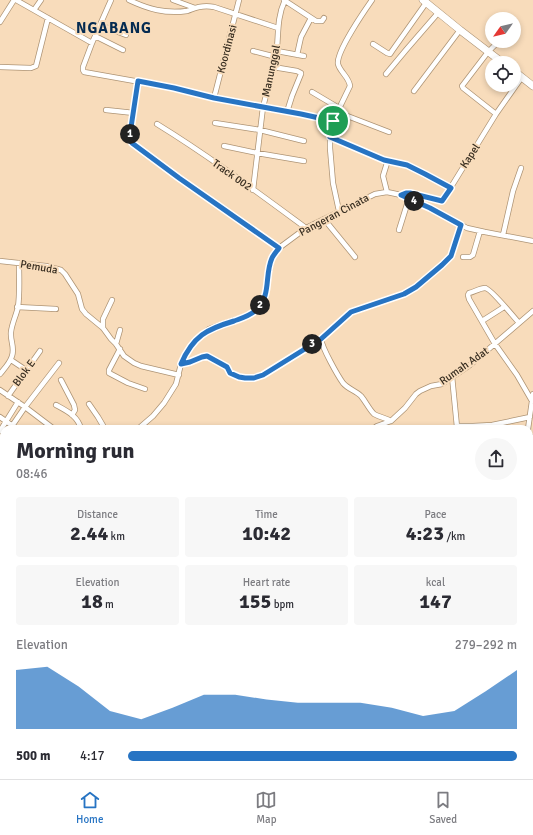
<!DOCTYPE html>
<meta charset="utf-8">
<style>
body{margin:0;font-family:Signika,sans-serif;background:#f7f7f7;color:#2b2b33;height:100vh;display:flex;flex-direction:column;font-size:15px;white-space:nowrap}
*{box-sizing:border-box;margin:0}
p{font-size:13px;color:#7c7c81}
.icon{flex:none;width:22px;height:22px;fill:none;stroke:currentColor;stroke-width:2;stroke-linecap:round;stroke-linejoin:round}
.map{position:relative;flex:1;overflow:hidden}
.side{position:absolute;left:0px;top:425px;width:533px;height:354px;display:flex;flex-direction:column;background:#fff;border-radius:12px 12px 0 0;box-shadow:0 2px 6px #0003}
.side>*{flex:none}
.needle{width:26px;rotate:236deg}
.tools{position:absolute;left:485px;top:12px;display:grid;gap:8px}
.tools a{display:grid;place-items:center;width:36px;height:36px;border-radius:50%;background:#fff;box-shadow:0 2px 6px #0003;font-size:20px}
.pin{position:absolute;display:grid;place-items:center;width:34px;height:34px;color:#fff;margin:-17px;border:2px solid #fff;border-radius:50%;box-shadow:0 1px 4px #0007}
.km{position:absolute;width:20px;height:20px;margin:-10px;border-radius:50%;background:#222;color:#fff;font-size:11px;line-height:20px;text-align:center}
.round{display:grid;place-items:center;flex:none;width:42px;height:42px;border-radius:21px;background:#f7f7f7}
.summary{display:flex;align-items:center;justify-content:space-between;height:68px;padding:0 16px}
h1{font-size:22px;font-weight:700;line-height:30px}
.figures{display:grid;grid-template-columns:repeat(3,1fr);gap:6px;height:68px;padding:4px 16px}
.figures div{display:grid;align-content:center;border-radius:4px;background:#f7f7f7;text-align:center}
.figures b{font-size:20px;font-weight:700}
.figures small{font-size:11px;font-weight:400}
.figures p{font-size:11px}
.chart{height:112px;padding:8px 16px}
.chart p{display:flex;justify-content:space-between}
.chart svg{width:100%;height:72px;margin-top:4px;fill:#2774c3;opacity:.7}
ul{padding:0 16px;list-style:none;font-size:13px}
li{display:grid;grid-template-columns:64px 48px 1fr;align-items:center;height:30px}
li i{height:10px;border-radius:5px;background:#2774c3}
.menu{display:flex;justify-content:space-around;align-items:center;height:56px;border-top:1px solid #e1e1e2;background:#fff;font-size:11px;color:#7c7c81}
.menu a{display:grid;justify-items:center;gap:2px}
.menu .active{color:#2774c3}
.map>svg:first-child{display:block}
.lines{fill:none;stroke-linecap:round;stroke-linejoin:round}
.minor-casing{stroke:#ae9475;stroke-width:6}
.highway-casing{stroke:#ae9475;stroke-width:8}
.minor{stroke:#fff;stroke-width:4.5}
.highway{stroke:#fff;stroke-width:7}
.route-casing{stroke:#fff;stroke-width:8}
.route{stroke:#2774c3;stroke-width:5}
.labels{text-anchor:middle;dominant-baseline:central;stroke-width:4;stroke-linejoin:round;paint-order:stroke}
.street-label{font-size:11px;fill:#372d20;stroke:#f8dcbb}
.district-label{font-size:15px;font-weight:bold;letter-spacing:1px;fill:#052b51;stroke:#f8dcbb}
</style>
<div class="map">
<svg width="533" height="779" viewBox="0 0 533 779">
<rect width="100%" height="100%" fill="#f8dcbb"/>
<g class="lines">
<defs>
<path id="minor" d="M 16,0 L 92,43
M 111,0 L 92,43 L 83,67 L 83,70 L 84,72 L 174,88 L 214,98 L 301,114 L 333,121
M 129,0 C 148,9 165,14 187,11 C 191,10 194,8 199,7 C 204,6 209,6 214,7 L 278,28
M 173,0 L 195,8
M 284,0 L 316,21 L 322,21 L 324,18
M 34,10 L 41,0
M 0,22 L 14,0
M 100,25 L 126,35
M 95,36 L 123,50
M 373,44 L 387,53 L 390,54 L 392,51 L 426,3
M 253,51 L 276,57
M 277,51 L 304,56
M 297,55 L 301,37 L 311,18
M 0,67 L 31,68 L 36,66 L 48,18
M 273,67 L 297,71 L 301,73 L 301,74 L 292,96 L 287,112
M 386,74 L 406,50 L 438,13
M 138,81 L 130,134 L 130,139 L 132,143 L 179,178 L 279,248
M 414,91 L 460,30
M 312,92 L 339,108
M 214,98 L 239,0
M 106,110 L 134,113
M 337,112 L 389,132
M 496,114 L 463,88 L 462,86 L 488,52 L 499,41
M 215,123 L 260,130 L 304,141
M 157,124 C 209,156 257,192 306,228
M 330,137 L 386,161 L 387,163 L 383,176 L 387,192
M 224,146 L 257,153 L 304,161
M 385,160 L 407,165 L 425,174 L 451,188
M 253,190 L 263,107 L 276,57 C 279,38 276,19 285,0
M 401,195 L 406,193 L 410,193 L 440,201 L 443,200 L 496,114 L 522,77
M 339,211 L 333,183 L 330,148 L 330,137 L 333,121 L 350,86 C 349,77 340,72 338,64 C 336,52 365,10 372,0
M 324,219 L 355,257
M 399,230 L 409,198
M 503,235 L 513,191 L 521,168
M 463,257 L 470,257 L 473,255 L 480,231
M 0,261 L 46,266 L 61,270 L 65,274 L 78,294 L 82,309 L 86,314 L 103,328 L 111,339 L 116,344 L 124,356 L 134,363 L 141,366 L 179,375
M 17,307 L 56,309
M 482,321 L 504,307
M 519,323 C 514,317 490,288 485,288 C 480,288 474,292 469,293 L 468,295 L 469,299 L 495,344 L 517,375 L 532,401
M 103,328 L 103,319 L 112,300
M 116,344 L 120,330
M 120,349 L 109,370 L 109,373 L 128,383 L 145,389
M 11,360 L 26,370
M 181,364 L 190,362 L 202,357 L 207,356 L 227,367 L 231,373 L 239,377 L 245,378 L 254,377 L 263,375 L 321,339
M 0,374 C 4,369 10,363 12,356 C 15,347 10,341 11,332 C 12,323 16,316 18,307 C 20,293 19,278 19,263
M 452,376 L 457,427
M 61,380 L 74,405 L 75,410 L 72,415
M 0,390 L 25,407 L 59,363
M 8,396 L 40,351
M 89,404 L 98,417 L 105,429
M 56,405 C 67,411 78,416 81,429
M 0,417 L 17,429
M 391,421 C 386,418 379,417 374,414 C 369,409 366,402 361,396 C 356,391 348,389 343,383 C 338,376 322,348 321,339 L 351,312 L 404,294 L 419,285 L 442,265 L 451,256 L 461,225
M 12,426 L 25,407 L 54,429
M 457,426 L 473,426 L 492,425 L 530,417
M 138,429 L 153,416 L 164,403 L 176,384 L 181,364 L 184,357 L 193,343 L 198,338 L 209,329 L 217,326 L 247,316 L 253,313 L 258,308 L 265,298 L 266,292 L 269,271 L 272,258 L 279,248 L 306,228 L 375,194 L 387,192 L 401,195 L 431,208 L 467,228 L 485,232 L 533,241
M 373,429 L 377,426 L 391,421 L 405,408 L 416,394 L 420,391 L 431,386 L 442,384 L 470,365 L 533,311
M 528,429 L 533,394
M 0,431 L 18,402
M 529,437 L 533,437
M 0,444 L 4,447
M 0,471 L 4,474
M 0,495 L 4,498
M 0,537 L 4,540
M 529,538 L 533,539
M 529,550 L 533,551
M 0,584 L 4,586
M 0,626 L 4,620
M 529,639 L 533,639
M 0,652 L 4,655
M 0,676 L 4,679
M 0,764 L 4,770
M 13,775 L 13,779
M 34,775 L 34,779
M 56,775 L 56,779
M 84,775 L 85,779
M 97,775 L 106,776 L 123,775 L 125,776 L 126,779"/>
<path id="highway" d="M 423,0 L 460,30 L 503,63
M 514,71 L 533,86"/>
</defs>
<use href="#minor" class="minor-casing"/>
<use href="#highway" class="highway-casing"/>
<use href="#minor" class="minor"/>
<use href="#highway" class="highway"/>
</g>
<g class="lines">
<defs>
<path id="route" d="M 138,81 L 174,88 L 214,98 L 301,114 L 333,121 L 330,137 L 384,160 L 407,165 L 425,174 L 451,188 L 442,201 L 410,193 L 406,193 L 401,195 L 430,208 L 461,225 L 451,256 L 442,265 L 416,287 L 404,294 L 351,312 L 321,339 L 263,375 L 254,378 L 245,378 L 239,377 L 230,373 L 227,367 L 207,356 L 202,357 L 190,362 L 181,364 C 193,336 207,329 234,321 C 242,318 250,316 256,310 C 272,295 264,276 272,258 C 274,254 277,251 279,248 L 179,178 L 132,143 L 130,139 L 130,134 Z"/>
</defs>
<use href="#route" class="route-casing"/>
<use href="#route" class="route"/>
</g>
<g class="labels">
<g class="street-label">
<text transform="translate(227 49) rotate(-75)">Koordinasi</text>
<text transform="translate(271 71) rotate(-78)">Manunggal</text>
<text transform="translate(470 156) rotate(-57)">Kapel</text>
<text transform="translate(232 175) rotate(35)">Track 002</text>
<text transform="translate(334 215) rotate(-28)">Pangeran Cinata</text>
<text transform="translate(39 267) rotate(10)">Pemuda</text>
<text transform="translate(464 366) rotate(-35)">Rumah Adat</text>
<text transform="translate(24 373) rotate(-54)">Blok E</text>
</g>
<g class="district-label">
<text x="114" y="28">NGABANG</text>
</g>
</g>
</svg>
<div class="tools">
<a><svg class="needle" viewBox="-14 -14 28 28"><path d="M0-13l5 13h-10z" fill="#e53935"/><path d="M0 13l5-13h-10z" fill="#7c7c81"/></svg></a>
<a><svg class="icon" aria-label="locate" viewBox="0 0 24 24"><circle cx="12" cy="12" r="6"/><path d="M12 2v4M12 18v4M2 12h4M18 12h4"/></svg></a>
</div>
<div class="pin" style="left:333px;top:121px;background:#1e9e55"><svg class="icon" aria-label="arrive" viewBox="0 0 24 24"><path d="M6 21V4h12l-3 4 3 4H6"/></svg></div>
<b class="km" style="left:130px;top:134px">1</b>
<b class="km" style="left:260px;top:305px">2</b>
<b class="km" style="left:312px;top:344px">3</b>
<b class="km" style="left:414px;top:201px">4</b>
<section class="side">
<div class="summary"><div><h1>Morning run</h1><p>08:46</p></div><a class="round"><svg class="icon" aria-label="share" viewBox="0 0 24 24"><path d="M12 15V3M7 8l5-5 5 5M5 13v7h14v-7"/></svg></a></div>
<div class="figures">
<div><p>Distance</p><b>2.44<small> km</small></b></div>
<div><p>Time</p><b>10:42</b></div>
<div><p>Pace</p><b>4:23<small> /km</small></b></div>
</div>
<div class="figures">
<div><p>Elevation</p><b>18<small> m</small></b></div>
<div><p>Heart rate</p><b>155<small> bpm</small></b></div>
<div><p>kcal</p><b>147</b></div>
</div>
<div class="chart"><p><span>Elevation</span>279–292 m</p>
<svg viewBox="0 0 160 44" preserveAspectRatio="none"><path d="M0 44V8L10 6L20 18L30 33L40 38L50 31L60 23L70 23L80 26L90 28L100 28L110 28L120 31L130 36L140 33L150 21L160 8V44z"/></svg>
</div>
<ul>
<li><b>500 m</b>4:17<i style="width:100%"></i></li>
</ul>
</section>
</div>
<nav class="menu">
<a class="active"><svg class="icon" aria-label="home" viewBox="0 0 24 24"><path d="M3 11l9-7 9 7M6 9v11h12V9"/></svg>Home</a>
<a><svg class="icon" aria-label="map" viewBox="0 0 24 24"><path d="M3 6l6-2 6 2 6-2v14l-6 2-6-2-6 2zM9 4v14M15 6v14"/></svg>Map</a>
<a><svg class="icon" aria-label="saved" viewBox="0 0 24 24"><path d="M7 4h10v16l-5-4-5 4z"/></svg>Saved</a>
</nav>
